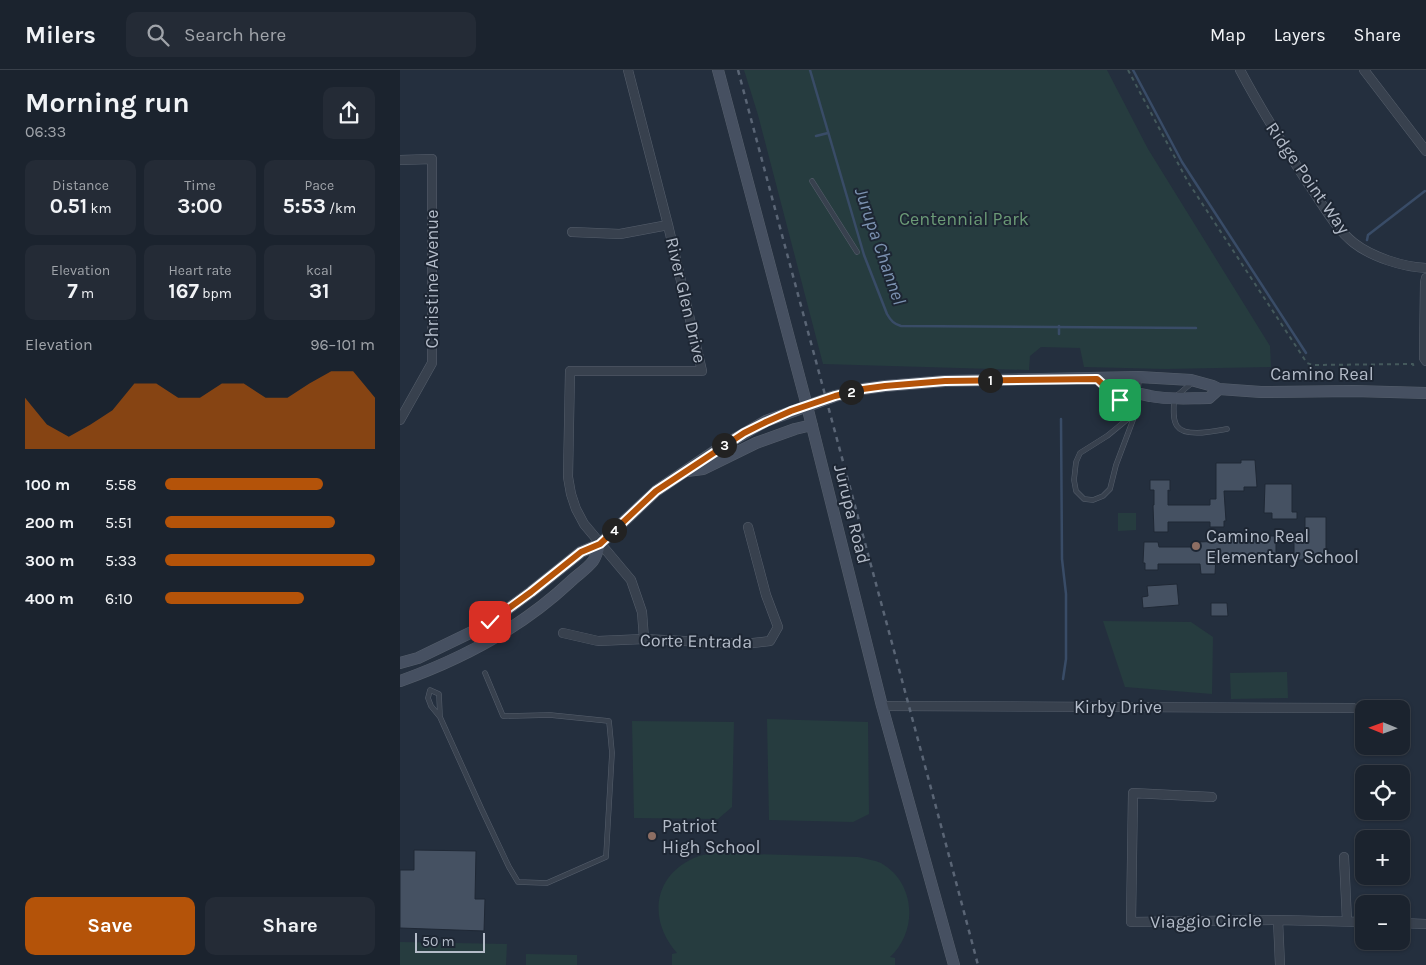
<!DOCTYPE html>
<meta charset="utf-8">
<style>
body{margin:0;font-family:Karla,sans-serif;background:#242b36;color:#f1f3f6;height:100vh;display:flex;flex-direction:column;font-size:19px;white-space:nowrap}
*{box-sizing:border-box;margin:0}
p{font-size:16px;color:#a0a4aa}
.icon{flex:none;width:28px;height:28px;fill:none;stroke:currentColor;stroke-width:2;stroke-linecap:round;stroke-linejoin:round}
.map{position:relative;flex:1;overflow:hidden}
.sheet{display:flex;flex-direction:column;background:#1b232e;width:400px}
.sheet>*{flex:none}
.needle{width:32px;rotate:271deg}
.controls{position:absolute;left:955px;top:630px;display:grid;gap:10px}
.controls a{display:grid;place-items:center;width:55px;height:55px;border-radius:10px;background:#1b232e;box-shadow:0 1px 4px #0004,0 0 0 1px #39404a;font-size:25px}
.scale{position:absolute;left:15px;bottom:12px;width:70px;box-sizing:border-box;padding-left:5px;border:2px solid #b4bcc9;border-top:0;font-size:14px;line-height:18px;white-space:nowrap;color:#b4bcc9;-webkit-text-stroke:4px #1d2633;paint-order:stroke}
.pin{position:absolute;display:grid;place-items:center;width:42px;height:42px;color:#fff;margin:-21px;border-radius:10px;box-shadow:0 2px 8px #0006}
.km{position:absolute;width:25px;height:25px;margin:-12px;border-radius:50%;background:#222;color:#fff;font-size:14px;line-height:25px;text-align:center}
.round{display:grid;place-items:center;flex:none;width:52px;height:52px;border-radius:10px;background:#242b36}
.headline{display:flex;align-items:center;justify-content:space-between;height:85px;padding:0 25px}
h1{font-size:28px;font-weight:700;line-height:38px}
.stats{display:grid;grid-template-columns:repeat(3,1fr);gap:8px;height:85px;padding:5px 25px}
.stats div{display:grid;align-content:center;border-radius:10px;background:#242b36;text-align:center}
.stats b{font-size:21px;font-weight:700}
.stats small{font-size:14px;font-weight:400}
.stats p{font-size:14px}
.chart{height:140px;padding:10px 25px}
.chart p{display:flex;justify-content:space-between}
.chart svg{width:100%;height:90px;margin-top:5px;fill:#b45309;opacity:.7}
.primary-button{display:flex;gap:10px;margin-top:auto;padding:10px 25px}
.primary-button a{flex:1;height:58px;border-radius:10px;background:#b45309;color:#fff;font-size:20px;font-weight:700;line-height:58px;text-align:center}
.primary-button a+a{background:#242b36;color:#f1f3f6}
ul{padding:0 25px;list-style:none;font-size:16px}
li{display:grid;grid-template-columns:80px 60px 1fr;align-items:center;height:38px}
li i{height:12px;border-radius:6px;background:#b45309}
header{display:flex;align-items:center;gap:30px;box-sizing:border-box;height:70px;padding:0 25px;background:#1b232e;border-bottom:1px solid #39404a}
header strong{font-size:24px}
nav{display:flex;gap:28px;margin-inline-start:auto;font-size:18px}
.search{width:350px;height:45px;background:#242b36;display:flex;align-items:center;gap:12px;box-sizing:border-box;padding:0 18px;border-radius:10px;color:#a0a4aa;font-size:19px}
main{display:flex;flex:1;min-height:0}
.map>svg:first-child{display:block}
.green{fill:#263c3f}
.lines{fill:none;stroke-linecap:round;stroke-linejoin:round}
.stream{stroke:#394c67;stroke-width:2.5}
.building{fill:#455162;stroke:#1f2835}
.lane-casing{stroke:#565f6c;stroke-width:5.5}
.street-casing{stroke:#565f6c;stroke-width:10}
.secondary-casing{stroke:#565f6c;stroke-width:12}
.path{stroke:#44595c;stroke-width:2;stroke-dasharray:4 4;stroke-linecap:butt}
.lane{stroke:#38414e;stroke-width:4.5}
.street{stroke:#38414e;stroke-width:9}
.secondary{stroke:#465061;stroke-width:11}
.rail{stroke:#5a6575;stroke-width:2.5;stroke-dasharray:5 5;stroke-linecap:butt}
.route-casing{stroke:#fff;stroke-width:10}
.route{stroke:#b45309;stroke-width:6}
.education-dot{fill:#8d6e63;stroke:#1d2633;stroke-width:2}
.labels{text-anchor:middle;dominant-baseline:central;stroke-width:4;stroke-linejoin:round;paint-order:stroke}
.street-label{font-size:18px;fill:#b4bcc9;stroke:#1d2633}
.park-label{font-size:18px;fill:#6b9a76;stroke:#1d2633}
.poi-label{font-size:18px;fill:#b4bcc9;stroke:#1d2633;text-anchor:start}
.water-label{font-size:19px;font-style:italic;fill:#7c92b1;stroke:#1d2633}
</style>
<header>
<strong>Milers</strong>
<div class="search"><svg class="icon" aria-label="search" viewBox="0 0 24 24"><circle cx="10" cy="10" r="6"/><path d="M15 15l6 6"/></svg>Search here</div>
<nav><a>Map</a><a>Layers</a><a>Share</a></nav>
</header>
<main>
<section class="sheet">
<div class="headline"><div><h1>Morning run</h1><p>06:33</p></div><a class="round"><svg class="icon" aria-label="share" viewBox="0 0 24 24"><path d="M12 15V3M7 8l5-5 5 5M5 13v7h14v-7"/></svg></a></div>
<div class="stats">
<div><p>Distance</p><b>0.51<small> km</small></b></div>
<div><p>Time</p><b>3:00</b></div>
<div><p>Pace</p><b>5:53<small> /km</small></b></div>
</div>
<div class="stats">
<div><p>Elevation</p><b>7<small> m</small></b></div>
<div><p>Heart rate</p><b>167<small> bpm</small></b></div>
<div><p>kcal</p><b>31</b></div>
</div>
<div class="chart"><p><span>Elevation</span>96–101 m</p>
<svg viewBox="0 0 160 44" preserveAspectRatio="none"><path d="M0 44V19L10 32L20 38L30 32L40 25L50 12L60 12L70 19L80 19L90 12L100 12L110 19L120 19L130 12L140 6L150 6L160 19V44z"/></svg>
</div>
<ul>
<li><b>100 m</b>5:58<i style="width:75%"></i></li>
<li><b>200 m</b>5:51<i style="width:81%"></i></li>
<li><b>300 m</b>5:33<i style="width:100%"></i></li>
<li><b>400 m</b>6:10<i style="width:66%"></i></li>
</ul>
<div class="primary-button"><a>Save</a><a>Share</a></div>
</section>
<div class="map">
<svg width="1026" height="895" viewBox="0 0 1026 895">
<rect width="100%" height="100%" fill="#242f3e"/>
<path class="green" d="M 344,0 L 707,0 L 748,79 L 870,276 L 871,297 L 765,299 L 684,297 L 680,278 L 641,277 L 630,286 L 629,300 L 423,294 L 358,45 Z
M 718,443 L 736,443 L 736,460 L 718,461 Z
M 703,551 L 791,552 L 813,567 L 812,624 L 725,617 Z
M 887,602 L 888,628 L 831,629 L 830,603 Z
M 367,649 L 468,652 L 469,744 L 453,752 L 369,750 Z
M 232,651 L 334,652 L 332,737 L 318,749 L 234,748 Z
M 314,783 L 458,787 C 466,789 474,790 481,793 C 516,813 518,861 490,887 L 495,888 L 495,895 L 272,895 L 272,884 L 277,883 C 247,849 253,803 299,786 C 303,785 309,784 314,783 Z
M 0,872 L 107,874 L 106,895 L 0,895 Z
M 126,884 L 177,885 L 177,895 L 126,895 Z"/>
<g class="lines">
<path class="stream" d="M 410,0 L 464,185 L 487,244 C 491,251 494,254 501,256 L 796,258
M 733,0 L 782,92 L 906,283
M 416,66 L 428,63
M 967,170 L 968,165 L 1025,121
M 659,256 L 659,264
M 661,349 L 662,489 L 666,524 L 666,589 L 663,609"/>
</g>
<path class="building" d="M 841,390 L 855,390 L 857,417 L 844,417 L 844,421 L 824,421 L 826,451 L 824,451 L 824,457 L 810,457 L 810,452 L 768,452 L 768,462 L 754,462 L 753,435 L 754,435 L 754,420 L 750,420 L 750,410 L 770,410 L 770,421 L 768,420 L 768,435 L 810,435 L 810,429 L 816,429 L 816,393 L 841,393 Z
M 865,414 L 892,414 L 892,442 L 897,442 L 897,449 L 872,449 L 872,443 L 864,443 Z
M 905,447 L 926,447 L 926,490 L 894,490 L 894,470 L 905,470 Z
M 824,466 L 876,466 L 876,486 L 816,486 L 815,504 L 801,504 L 800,494 L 758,494 L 758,500 L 745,500 L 745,493 L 743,493 L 744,472 L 758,472 L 759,477 L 800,477 L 799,472 L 824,471 Z
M 777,514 L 779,535 L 743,538 L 742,527 L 748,526 L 747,516 Z
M 811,533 L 827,533 L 828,546 L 811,546 Z
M 14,780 L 76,781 L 75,829 L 85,829 L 84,861 L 0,858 L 0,800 L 14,800 Z"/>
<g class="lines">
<defs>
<path id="lane" d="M 412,111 L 457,182
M 793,312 L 774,328 C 774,336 772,349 777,356 C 785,368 815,361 827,359
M 705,316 L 735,343
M 735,343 L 707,366 L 680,383 L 676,392 L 674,410 L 676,421 L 684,429 L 693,430 L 703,426 L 710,419 L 716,395 L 736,342 L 739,309
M 40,647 L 39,624 L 30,620 L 28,628 L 31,636 L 40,647 L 82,740 L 109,797 L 118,812 L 147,813 L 206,787 L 212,683 L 209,651 L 150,645 L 103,646 L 85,603"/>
<path id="street" d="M 228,0 L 268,155 L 302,301 L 170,301 L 168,407 L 171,424 L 176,439 L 184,454 L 231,510 L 242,542 L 244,569
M 840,0 C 861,40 885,78 909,115 C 923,135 935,158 954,173 C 972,187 1003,197 1026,198
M 964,0 L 1026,81
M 0,90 L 32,89 L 32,293 L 0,350
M 172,162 L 220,164 L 268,155
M 1026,208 L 1025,213 L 1024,288 L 1026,291
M 163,563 L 198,571 L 244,569 L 344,574 L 370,571 L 378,557 L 366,525 L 348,457
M 482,636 L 953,638
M 812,727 L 733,723 L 731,852 L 878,850 L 964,852
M 944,787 L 947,851
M 878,850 L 880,895
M 1001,853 L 1026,854"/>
<path id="secondary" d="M 318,0 L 407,336 L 482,636 L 554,895
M 701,310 C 717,317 733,323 750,326 C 769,330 790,328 809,328 L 819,319
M 287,401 L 303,399 L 356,373 L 395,359 L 412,355
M 0,593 L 18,588 L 76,560 L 90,552 L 131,522 L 181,482 L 200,474 L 256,421 L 321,377 L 366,351 L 435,326 L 463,319 L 485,316 L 545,311 L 593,310 L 739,307 L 791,310 L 813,316 L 819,319 L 861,322 L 954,321 L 1026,323
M 0,611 C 62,589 122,557 170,512 C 177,505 187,499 193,491 C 196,487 198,479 200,474"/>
</defs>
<use href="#lane" class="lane-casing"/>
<use href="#street" class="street-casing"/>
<use href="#secondary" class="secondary-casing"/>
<path class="path" d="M 728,0 L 788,112 L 907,293 L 913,295 L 1013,294 L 1014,299"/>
<use href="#lane" class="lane"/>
<use href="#street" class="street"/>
<use href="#secondary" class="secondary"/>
<path class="rail" d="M 338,0 C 417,298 499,596 578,895"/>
</g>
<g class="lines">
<defs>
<path id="route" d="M 90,552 L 131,522 L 181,482 L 200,474 L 256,421 L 344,363 L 366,352 L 391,341 L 435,326 L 463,319 L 485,316 L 545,311 L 697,309 L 720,330"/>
</defs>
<use href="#route" class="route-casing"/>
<use href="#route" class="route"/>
</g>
<g class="education-dot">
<circle cx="796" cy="476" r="5"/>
<circle cx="252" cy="766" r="5"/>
</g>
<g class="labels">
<g class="street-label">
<text transform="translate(908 108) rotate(55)">Ridge Point Way</text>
<text transform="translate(32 209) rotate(-90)">Christine Avenue</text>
<text transform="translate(286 230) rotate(77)">River Glen Drive</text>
<text x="922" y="304">Camino Real</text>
<text transform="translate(452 444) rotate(76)">Jurupa Road</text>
<text transform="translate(296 571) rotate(1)">Corte Entrada</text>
<text x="718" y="637">Kirby Drive</text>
<text transform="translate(806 851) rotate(-1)">Viaggio Circle</text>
</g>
<g class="park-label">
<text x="564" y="149">Centennial Park</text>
</g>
<g class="poi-label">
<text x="806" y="466">Camino Real<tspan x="806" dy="21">Elementary School</tspan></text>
<text x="262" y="756">Patriot<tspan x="262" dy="21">High School</tspan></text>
</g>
<g class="water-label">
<text transform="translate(480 176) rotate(71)">Jurupa Channel</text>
</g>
</g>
</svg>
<div class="controls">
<a><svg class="needle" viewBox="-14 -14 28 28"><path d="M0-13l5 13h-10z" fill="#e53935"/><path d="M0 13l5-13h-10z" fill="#a0a4aa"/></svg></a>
<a><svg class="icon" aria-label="locate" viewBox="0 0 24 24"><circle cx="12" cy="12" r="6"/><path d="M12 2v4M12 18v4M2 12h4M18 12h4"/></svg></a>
<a>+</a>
<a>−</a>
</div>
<div class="scale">50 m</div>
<div class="pin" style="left:720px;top:330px;background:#1e9e55"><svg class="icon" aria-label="arrive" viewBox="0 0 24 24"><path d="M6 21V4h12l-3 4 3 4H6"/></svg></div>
<div class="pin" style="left:90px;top:552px;background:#d93025"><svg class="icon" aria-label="check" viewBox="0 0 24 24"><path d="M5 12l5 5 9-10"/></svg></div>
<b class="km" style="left:590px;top:310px">1</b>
<b class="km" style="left:451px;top:322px">2</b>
<b class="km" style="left:324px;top:375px">3</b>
<b class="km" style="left:214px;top:460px">4</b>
</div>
</main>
